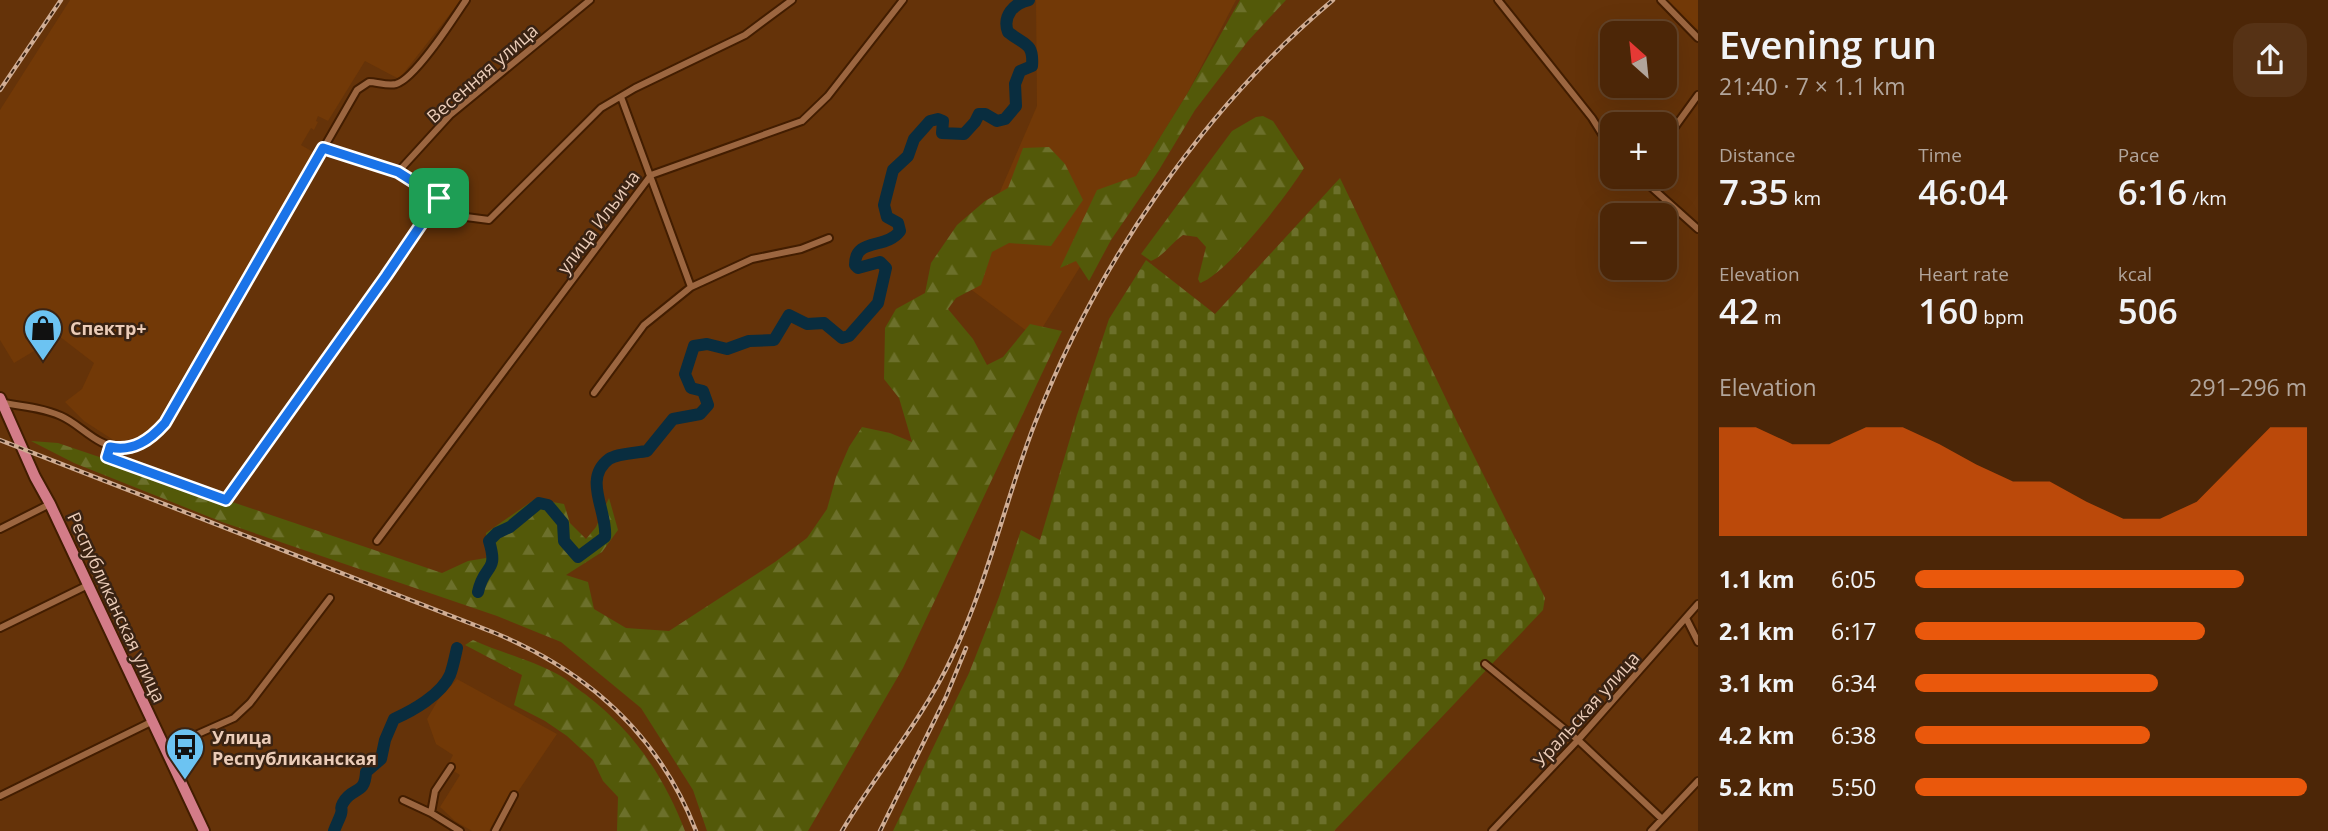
<!DOCTYPE html>
<meta charset="utf-8">
<style>
body{margin:0;font-family:"Open Sans",sans-serif;background:#563215;color:#f1f3f6;height:100vh;display:flex;flex-direction:column;font-size:26px;white-space:nowrap}
*{box-sizing:border-box;margin:0}
p{font-size:23px;color:#b2a59b}
.icon{flex:none;width:38px;height:38px;fill:none;stroke:currentColor;stroke-width:2;stroke-linecap:round;stroke-linejoin:round}
.map{position:relative;flex:1;overflow:hidden}
.side{display:flex;flex-direction:column;background:#4c2607;width:630px}
.side>*{flex:none}
.needle{width:46px;rotate:333deg}
.buttons{position:absolute;left:1600px;top:21px;display:grid;gap:14px}
.buttons a{display:grid;place-items:center;width:77px;height:77px;border-radius:14px;background:#4c2607;box-shadow:0 7px 28px #0002,0 0 0 2px #634328;font-size:35px}
.pin{position:absolute;display:grid;place-items:center;width:60px;height:60px;color:#fff;margin:-30px;border-radius:14px;box-shadow:0 4px 10px #0006}
.round{display:grid;place-items:center;flex:none;width:74px;height:74px;border-radius:21px;background:#563215}
.headline{display:flex;align-items:center;justify-content:space-between;height:119px;padding:0 21px}
h1{font-size:38px;font-weight:600;line-height:52px}
.figures{display:grid;grid-template-columns:repeat(3,1fr);gap:10px;height:119px;padding:7px 21px}
.figures div{display:grid;align-content:center}
.figures b{font-size:35px;font-weight:600}
.figures small{font-size:19px;font-weight:400}
.figures p{font-size:19px}
.chart{height:196px;padding:14px 21px}
.chart p{display:flex;justify-content:space-between}
.chart svg{width:100%;height:126px;margin-top:7px;fill:#ea580c;opacity:.7}
ul{padding:0 21px;list-style:none;font-size:23px}
li{display:grid;grid-template-columns:112px 84px 1fr;align-items:center;height:52px}
li i{height:18px;border-radius:9px;background:#ea580c}
main{display:flex;flex:1;min-height:0}
.map>svg:first-child{display:block}
.built{fill:#723907}
.forest{fill:url(#forest-firs)}
.cemetery{fill:url(#cemetery-stones)}
.lines{fill:none;stroke-linecap:round;stroke-linejoin:round}
.river{stroke:#092d3f;stroke-width:12}
.minor-casing{stroke:#421d00;stroke-width:10}
.primary-casing{stroke:#421d00;stroke-width:14}
.minor{stroke:#9c6640;stroke-width:6}
.primary{stroke:#d37c88;stroke-width:10}
.rail-casing{stroke:#d0ad94;stroke-width:4.5}
.rail{stroke:#3a2313;stroke-width:2;stroke-dasharray:5;stroke-linecap:butt}
.route-casing{stroke:#fff;stroke-width:14}
.route{stroke:#1a73e8;stroke-width:9}
.labels{text-anchor:middle;dominant-baseline:central;stroke-width:5;stroke-linejoin:round;paint-order:stroke}
.street-label{font-size:18px;fill:#ebccb8;stroke:#3a2313}
.poi-label{font-size:18px;font-weight:bold;fill:#ebccb8;stroke:#3a2313;text-anchor:start}
</style>
<main>
<div class="map">
<svg width="1698" height="831" viewBox="0 0 1698 831">
<defs>
<pattern id="forest-firs" width="22" height="20" patternUnits="userSpaceOnUse" patternTransform="scale(1.75)"><rect width="22" height="20" fill="#535909"/><path d="M5 1l3.5 6h-7zM16 11l3.5 6h-7z" fill="#6c702b"/></pattern>
<pattern id="cemetery-stones" width="16" height="16" patternUnits="userSpaceOnUse" patternTransform="scale(1.75)"><rect width="16" height="16" fill="#535909"/><path d="M2 7V4a2 2 0 0 1 4 0v3zM10 15v-3a2 2 0 0 1 4 0v3z" fill="#6c702b"/></pattern>
</defs>
<rect width="100%" height="100%" fill="#653309"/>
<path class="built" d="M 70,0 L 461,0 L 399,79 L 365,61 L 328,121 L 318,116 L 316,121 L 318,122 L 314,130 L 311,128 L 301,145 L 313,152 L 151,432 L 118,443 L 84,421 L 65,402 L 82,389 L 94,363 L 59,336 L 14,363 L 0,340 L 0,110 Z
M 1036,0 L 1236,0 L 1187,94 L 1036,338 L 961,282 L 1037,106 Z
M 1666,0 L 1698,0 L 1698,30 L 1686,20 Z
M 457,679 L 557,734 L 517,793 L 511,791 L 489,831 L 472,831 L 455,821 L 440,807 L 460,775 L 447,767 L 453,755 L 436,744 L 427,719 L 438,700 Z"/>
<path class="forest" d="M 1240,0 L 1286,0 L 1248,41 L 1195,110 L 1159,170 L 1111,240 L 1089,281 L 1076,261 L 1060,268 L 1097,190 L 1136,176 L 1187,94 Z
M 1263,116 L 1273,121 L 1304,168 C 1289,193 1226,275 1200,283 L 1198,279 L 1206,247 L 1197,237 L 1183,235 C 1171,243 1164,256 1151,261 L 1141,254 L 1232,131 L 1256,117 Z
M 1049,147 L 1065,164 L 1083,200 L 1051,246 L 1009,243 L 992,252 L 981,285 L 956,298 L 948,309 L 973,339 L 987,365 L 1003,357 L 1030,324 L 1062,331 L 903,668 L 808,831 L 707,831 L 693,790 L 641,708 L 561,642 L 497,616 L 222,522 L 74,463 L 31,441 L 58,443 L 442,573 L 468,561 L 486,558 L 486,533 L 535,499 L 564,504 L 570,523 L 586,539 L 596,527 L 609,498 L 618,530 L 602,552 L 566,575 L 588,582 L 594,609 L 626,628 L 669,631 L 775,562 L 807,538 L 827,509 L 836,477 L 849,447 L 862,427 L 890,433 L 912,442 L 899,398 L 884,379 L 885,328 L 896,309 L 925,293 L 931,263 L 957,225 L 985,201 L 1008,188 L 1023,148 Z
M 473,640 C 501,653 532,660 559,675 C 568,680 576,688 585,694 C 633,731 663,774 685,831 L 617,831 L 618,797 L 603,781 L 593,760 L 567,736 L 545,721 L 514,705 L 522,675 L 465,645 Z"/>
<path class="cemetery" d="M 1340,178 L 1458,424 L 1545,598 L 1543,610 L 1334,831 L 893,831 L 969,673 L 999,597 L 1021,530 L 1040,540 L 1077,415 L 1109,319 L 1146,260 L 1215,314 Z"/>
<g class="lines">
<path class="river" d="M 478,592 C 484,563 499,574 489,541 L 497,533 L 510,527 L 539,503 L 548,505 L 563,523 L 564,541 L 578,557 L 605,537 C 608,512 582,479 609,459 C 618,453 637,453 647,451 L 673,419 L 700,414 L 708,405 L 703,391 L 691,388 L 685,374 L 694,346 L 707,344 L 727,349 L 749,341 L 774,340 L 789,315 L 807,324 L 824,323 L 842,338 L 849,336 L 878,303 L 886,268 L 880,262 L 858,268 L 855,265 C 855,237 886,250 900,231 L 898,223 L 887,217 L 884,205 L 893,170 L 908,156 L 914,139 L 930,121 L 938,119 L 943,121 L 942,133 L 964,134 L 975,122 L 979,114 L 985,114 L 997,121 L 1005,119 L 1016,106 L 1015,84 L 1020,71 L 1032,66 C 1034,42 1024,45 1008,32 C 1002,16 1014,3 1029,0
M 334,831 C 336,825 339,820 341,814 C 343,806 339,810 343,803 C 352,786 365,796 366,772 L 381,759 L 385,740 L 394,719 C 412,711 441,695 450,675 C 453,667 455,657 457,648"/>
<defs>
<path id="minor" d="M 1498,0 L 1592,118 L 1612,150
M 1661,0 L 1698,38
M 621,97 L 691,287
M 1664,142 L 1698,95
M 323,148 L 398,172 L 466,217 L 489,220 L 601,108 L 635,88 L 745,35 L 792,0
M 398,172 L 450,115 L 590,0
M 1640,177 L 1698,229
M 594,393 L 644,325 L 691,287 L 752,259 L 801,249 L 829,238
M 3,403 C 22,406 43,408 61,416 C 75,422 87,435 101,442 C 146,466 170,415 188,384 L 357,90 L 369,82 C 377,82 387,86 396,84 C 415,79 454,18 466,0
M 109,447 L 107,457 L 226,501 L 386,276 L 439,198
M 0,529 L 50,504
M 377,541 L 651,175 L 802,121 L 828,96 L 903,0
M 1686,618 L 1698,642
M 0,628 L 86,586
M 1485,664 L 1578,740 L 1662,819
M 164,749 L 234,718 L 250,703 L 330,598
M 0,796 L 151,722
M 403,800 L 431,813 L 460,831
M 431,813 L 435,791 L 451,767
M 495,831 L 514,795
M 1492,831 L 1578,740 L 1698,604
M 1651,831 L 1698,781"/>
<path id="primary" d="M 0,398 L 35,477 L 50,504 L 204,831"/>
</defs>
<use href="#minor" class="minor-casing"/>
<use href="#primary" class="primary-casing"/>
<use href="#minor" class="minor"/>
<use href="#primary" class="primary"/>
<defs>
<path id="rail" d="M 0,90 L 61,0
M 0,440 L 495,633 C 589,672 659,735 696,831
M 842,831 C 877,772 923,719 952,657 C 988,582 1005,500 1035,423 C 1097,264 1202,110 1333,0
M 880,831 L 946,697 L 966,648"/>
</defs>
<use href="#rail" class="rail-casing"/>
<use href="#rail" class="rail"/>
</g>
<g class="lines">
<defs>
<path id="route" d="M 323,148 L 398,172 L 439,198 L 386,276 L 226,500 L 107,457 L 110,447 C 133,452 150,440 165,423 Z"/>
</defs>
<use href="#route" class="route-casing"/>
<use href="#route" class="route"/>
</g>
<defs>
<symbol id="shop-pin" viewBox="-11 -11 22 30"><path d="M0 17L-7.5 6A9.5 9.5 0 1 1 7.5 6Z" fill="#6cc3f2" stroke="#3a2313"/><path d="M-5-2.5h2.3a2.7 3.5 0 0 1 5.4 0H5L5.5 6h-11ZM-1.5-2.5h3a1.5 2.3 0 0 0-3 0Z" fill="#111"/></symbol>
<symbol id="bus-pin" viewBox="-11 -11 22 30"><path d="M0 17L-7.5 6A9.5 9.5 0 1 1 7.5 6Z" fill="#6cc3f2" stroke="#3a2313"/><path d="M-5-6H5V4H4V6H2V4H-2V6H-4V4H-5ZM-3.5-4V0h7V-4ZM-3.5 1.2v1.5H-2V1.2ZM2 1.2v1.5H3.5V1.2Z" fill="#111"/></symbol>
</defs>
<g fill-rule="evenodd">
<use href="#shop-pin" x="21" y="306" width="44" height="60"/>
<use href="#bus-pin" x="163" y="725" width="44" height="60"/>
</g>
<g class="labels">
<g class="street-label">
<text transform="translate(482 73) rotate(-41)">Весенняя улица</text>
<text transform="translate(598 222) rotate(-53)">улица Ильича</text>
<text transform="translate(117 607) rotate(65)">Республиканская улица</text>
<text transform="translate(1586 709) rotate(-48)">Уральская улица</text>
</g>
<g class="poi-label">
<text x="70" y="328">Спектр+</text>
<text x="212" y="737">Улица<tspan x="212" dy="21">Республиканская</tspan></text>
</g>
</g>
</svg>
<div class="buttons">
<a><svg class="needle" viewBox="-14 -14 28 28"><path d="M0-13l5 13h-10z" fill="#e53935"/><path d="M0 13l5-13h-10z" fill="#b2a59b"/></svg></a>
<a>+</a>
<a>−</a>
</div>
<div class="pin" style="left:439px;top:198px;background:#1e9e55"><svg class="icon" aria-label="arrive" viewBox="0 0 24 24"><path d="M6 21V4h12l-3 4 3 4H6"/></svg></div>
</div>
<section class="side">
<div class="headline"><div><h1>Evening run</h1><p>21:40 · 7 × 1.1 km</p></div><a class="round"><svg class="icon" aria-label="share" viewBox="0 0 24 24"><path d="M12 15V3M7 8l5-5 5 5M5 13v7h14v-7"/></svg></a></div>
<div class="figures">
<div><p>Distance</p><b>7.35<small> km</small></b></div>
<div><p>Time</p><b>46:04</b></div>
<div><p>Pace</p><b>6:16<small> /km</small></b></div>
</div>
<div class="figures">
<div><p>Elevation</p><b>42<small> m</small></b></div>
<div><p>Heart rate</p><b>160<small> bpm</small></b></div>
<div><p>kcal</p><b>506</b></div>
</div>
<div class="chart"><p><span>Elevation</span>291–296 m</p>
<svg viewBox="0 0 160 44" preserveAspectRatio="none"><path d="M0 44V6L10 6L20 12L30 12L40 6L50 6L60 12L70 19L80 25L90 25L100 32L110 38L120 38L130 32L140 19L150 6L160 6V44z"/></svg>
</div>
<ul>
<li><b>1.1 km</b>6:05<i style="width:84%"></i></li>
<li><b>2.1 km</b>6:17<i style="width:74%"></i></li>
<li><b>3.1 km</b>6:34<i style="width:62%"></i></li>
<li><b>4.2 km</b>6:38<i style="width:60%"></i></li>
<li><b>5.2 km</b>5:50<i style="width:100%"></i></li>
</ul>
</section>
</main>
